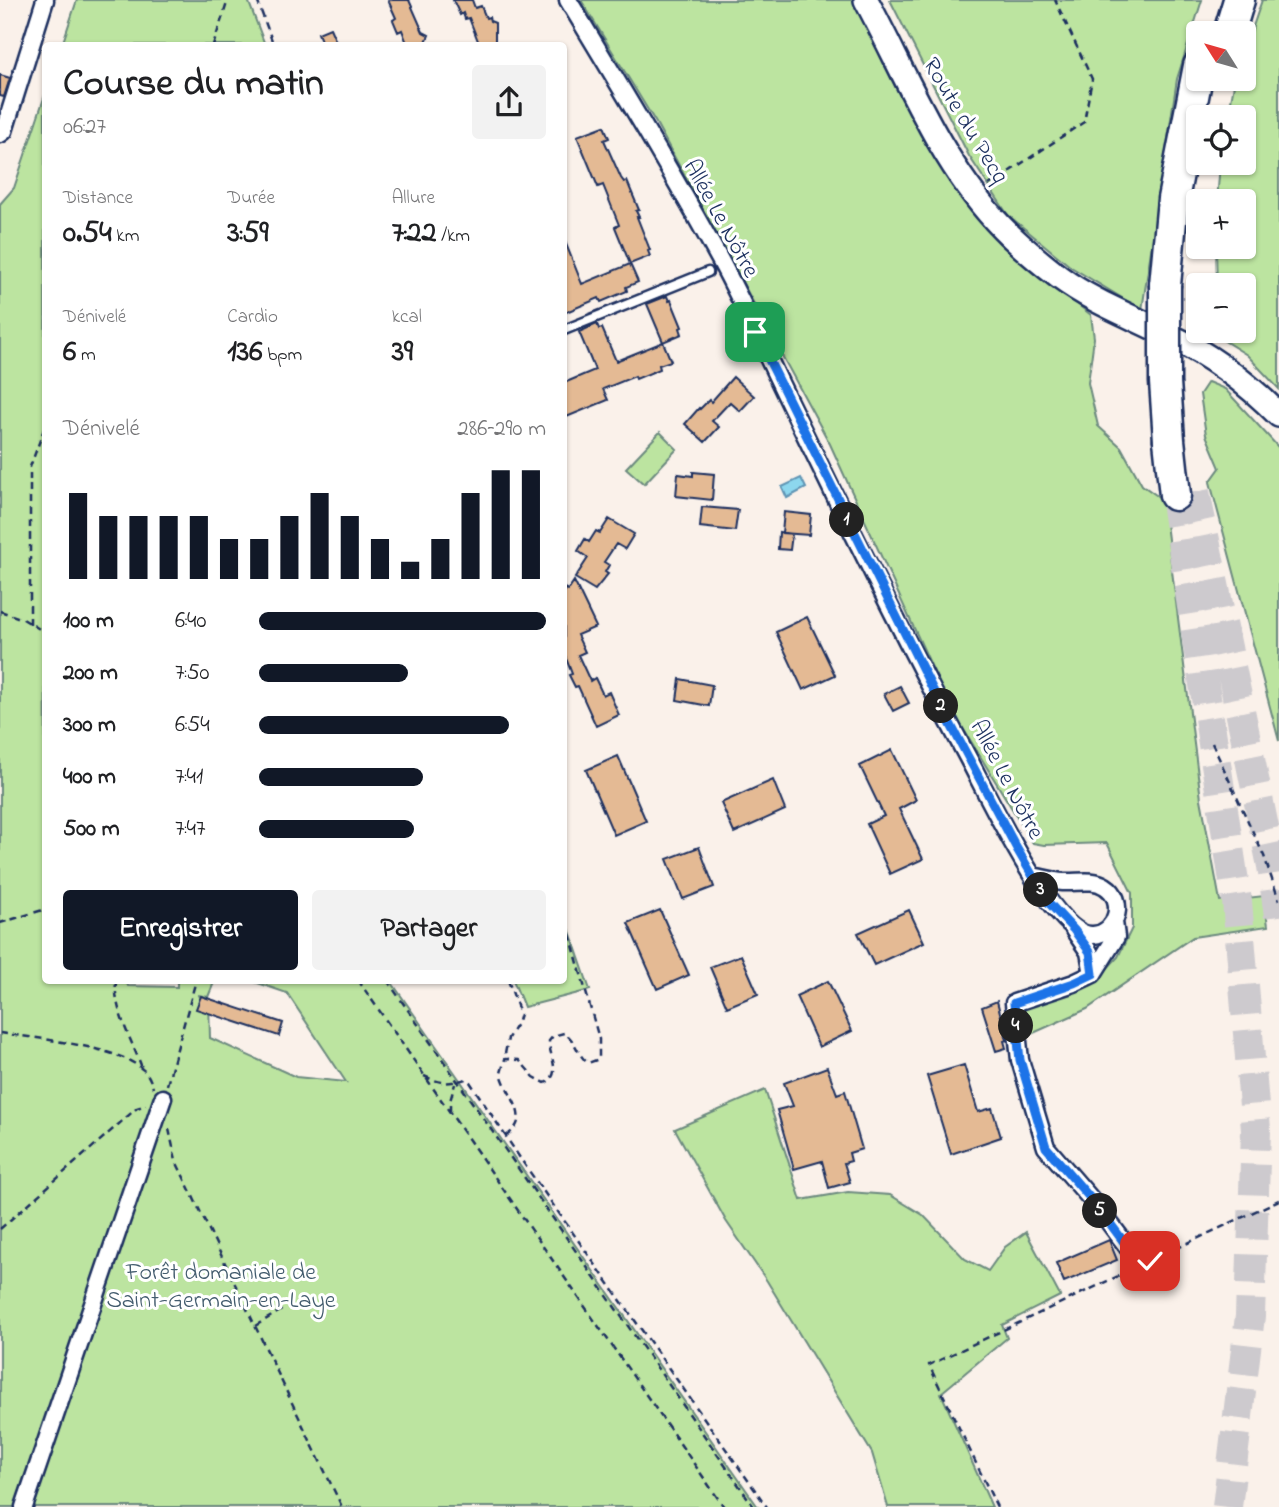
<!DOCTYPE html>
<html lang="fr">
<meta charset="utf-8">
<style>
body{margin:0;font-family:"Indie Flower",sans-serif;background:#f2f2f2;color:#202124;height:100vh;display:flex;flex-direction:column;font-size:26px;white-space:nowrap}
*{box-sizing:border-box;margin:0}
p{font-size:23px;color:#757577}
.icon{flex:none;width:38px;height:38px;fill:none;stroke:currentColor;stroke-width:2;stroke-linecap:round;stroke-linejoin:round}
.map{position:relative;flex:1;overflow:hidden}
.sheet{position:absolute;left:42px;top:42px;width:525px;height:942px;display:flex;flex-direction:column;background:#fff;border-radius:7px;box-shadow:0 2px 5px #0004}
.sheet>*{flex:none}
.needle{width:46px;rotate:307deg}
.tools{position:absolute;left:1186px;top:21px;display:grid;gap:14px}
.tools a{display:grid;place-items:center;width:70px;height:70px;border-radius:7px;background:#fff;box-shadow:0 2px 5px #0004;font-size:35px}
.pin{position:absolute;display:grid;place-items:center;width:60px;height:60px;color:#fff;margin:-30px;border-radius:14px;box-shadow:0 4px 10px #0006}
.km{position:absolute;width:35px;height:35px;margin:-18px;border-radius:50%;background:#222;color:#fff;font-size:19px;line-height:35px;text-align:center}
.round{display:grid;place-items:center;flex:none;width:74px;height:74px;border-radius:7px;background:#f2f2f2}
.headline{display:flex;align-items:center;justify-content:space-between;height:119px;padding:0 21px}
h1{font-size:38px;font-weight:800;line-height:52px}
.figures{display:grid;grid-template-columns:repeat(3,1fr);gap:10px;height:119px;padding:7px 21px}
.figures div{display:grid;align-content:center}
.figures b{font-size:30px;font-weight:800}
.figures small{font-size:19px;font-weight:400}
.figures p{font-size:19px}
.chart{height:196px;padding:14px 21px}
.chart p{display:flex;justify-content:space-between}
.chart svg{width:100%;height:126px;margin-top:7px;stroke:#111827;stroke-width:6}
.cta{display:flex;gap:14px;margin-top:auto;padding:14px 21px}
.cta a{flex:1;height:80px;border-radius:7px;background:#111827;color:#fff;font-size:28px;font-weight:800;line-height:80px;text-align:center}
.cta a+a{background:#f2f2f2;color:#202124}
ul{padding:0 21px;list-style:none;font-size:23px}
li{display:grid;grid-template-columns:112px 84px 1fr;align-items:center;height:52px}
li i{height:18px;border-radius:9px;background:#111827}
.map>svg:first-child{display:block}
.green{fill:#bce4a0;stroke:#6c8a7f;stroke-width:2}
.water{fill:#8dd7ee;stroke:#5f94b4;stroke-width:2}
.building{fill:#e4ba94;stroke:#1b2f5e;stroke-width:2}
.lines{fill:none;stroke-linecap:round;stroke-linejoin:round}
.motorway-tunnel{stroke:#cdcace;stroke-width:30;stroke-dasharray:30 15;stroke-linecap:butt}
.service-casing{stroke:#1b2f5e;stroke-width:13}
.minor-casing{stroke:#1b2f5e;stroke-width:21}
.secondary-casing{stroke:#1b2f5e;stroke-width:28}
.motorway-casing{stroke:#1b2f5e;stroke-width:35}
.path{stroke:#1b2f5e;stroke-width:2.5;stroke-dasharray:7 5;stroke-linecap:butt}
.service{stroke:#fff;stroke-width:8}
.minor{stroke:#fff;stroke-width:16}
.secondary{stroke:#fff;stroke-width:23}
.motorway{stroke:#fff;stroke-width:30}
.motorway-bridge-casing{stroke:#1b2f5e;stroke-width:35;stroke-linecap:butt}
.motorway-bridge{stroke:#fff;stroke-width:30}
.route-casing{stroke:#fff;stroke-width:14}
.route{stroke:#1a73e8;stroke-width:9}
.labels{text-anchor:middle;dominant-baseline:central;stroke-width:6;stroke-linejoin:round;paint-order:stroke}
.street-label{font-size:24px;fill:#1b2f5e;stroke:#fff}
.park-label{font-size:24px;fill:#435c6e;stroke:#fff}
</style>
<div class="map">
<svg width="1279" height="1507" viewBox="0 0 1279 1507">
<rect width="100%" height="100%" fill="#faf1ea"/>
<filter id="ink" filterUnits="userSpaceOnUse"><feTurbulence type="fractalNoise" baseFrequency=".0143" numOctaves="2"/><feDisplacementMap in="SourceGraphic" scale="14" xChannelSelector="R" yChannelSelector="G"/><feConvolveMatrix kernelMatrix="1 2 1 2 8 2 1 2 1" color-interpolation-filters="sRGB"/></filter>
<g filter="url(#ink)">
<path class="green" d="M 77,0 L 248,0 L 265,45 L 62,45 Z
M 581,0 L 853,0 L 901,98 L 999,243 L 1091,315 L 1094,338 L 1088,383 L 1098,426 L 1121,447 L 1142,485 L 1163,500 L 1201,799 L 1220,901 L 1264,896 L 1268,926 L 1193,937 L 1087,1009 L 1029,1035 L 1024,1028 L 1024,1009 L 1092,985 L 1118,957 L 1132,928 L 1132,893 L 1107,843 L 1044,845 L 1033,843 L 950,707 L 830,444 L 656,123 Z
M 890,0 L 1202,0 L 1177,79 L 1142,310 L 1071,267 L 1008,215 L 969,156 Z
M 1262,0 L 1279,0 L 1279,389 L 1247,355 L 1223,340 L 1220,331 L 1244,331 L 1244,285 L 1217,285 L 1216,247 L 1244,247 L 1244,201 L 1217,201 L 1220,163 L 1244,163 L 1244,117 L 1228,117 L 1235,79 L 1244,79 L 1244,53 Z
M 45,95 L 46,980 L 126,980 L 128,986 L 177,987 L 177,980 L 215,980 L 208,997 L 198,995 L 209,1000 L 210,1038 L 296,1077 L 346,1082 L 287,993 L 249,980 L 390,980 L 758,1507 L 0,1507 L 0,204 L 14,188 Z
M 1208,382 L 1225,389 L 1279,448 L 1279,741 L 1210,482 L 1220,468 L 1206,435 L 1200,394 Z
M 660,432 L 677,449 L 644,484 L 626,468 Z
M 564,914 L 590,990 L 524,1007 L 513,980 L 564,980 Z
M 765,1090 L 801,1200 L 848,1192 L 890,1195 L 923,1215 L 965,1259 L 988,1271 L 1005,1247 L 1026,1232 L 1060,1296 L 1002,1325 L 1007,1338 L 941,1393 L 992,1507 L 888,1507 L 872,1453 L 767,1281 L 726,1221 L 675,1129 Z"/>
<path class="water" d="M 801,478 L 806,488 L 787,498 L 782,487 Z"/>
<path class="building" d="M 388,0 L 409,0 L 423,32 L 429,35 L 426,42 L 419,46 L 408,46 L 402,30 L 398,32 L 393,20 L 396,18 Z
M 453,0 L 472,0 L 475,8 L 481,6 L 486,18 L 489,17 L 490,21 L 495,23 L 495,46 L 480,46 L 469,18 L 465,19 L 463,13 L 460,15 Z
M 330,28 L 338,46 L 323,46 L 318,33 Z
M 0,75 L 10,78 L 4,97 L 0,96 Z
M 604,126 L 609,138 L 604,140 L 621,178 L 624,182 L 627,181 L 639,210 L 636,211 L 639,217 L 637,217 L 650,250 L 648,251 L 650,256 L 630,264 L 615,227 L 619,225 L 603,185 L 598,187 L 577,136 Z
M 564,239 L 582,284 L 630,264 L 638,282 L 626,287 L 627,291 L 601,302 L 599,298 L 564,313 Z
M 667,296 L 669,301 L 671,300 L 682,327 L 680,328 L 682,334 L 663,342 L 647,304 Z
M 597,324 L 599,329 L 602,328 L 616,361 L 663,342 L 671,361 L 659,365 L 660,369 L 636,379 L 635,376 L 603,389 L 608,400 L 564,418 L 564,383 L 595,370 L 579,332 Z
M 733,377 L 754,396 L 740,411 L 730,402 L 712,421 L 719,427 L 705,442 L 685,424 L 699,408 L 700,409 L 709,400 L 711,402 Z
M 693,472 L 714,474 L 712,500 L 676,496 L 678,474 L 693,476 Z
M 702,507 L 738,510 L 735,531 L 700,527 Z
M 784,512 L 811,515 L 809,535 L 782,533 Z
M 609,519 L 634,534 L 625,549 L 616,544 L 604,562 L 609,565 L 605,572 L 608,574 L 595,590 L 575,578 L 588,558 L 578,551 L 585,539 L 589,542 L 596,531 L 600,533 Z
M 779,532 L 792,534 L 790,550 L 778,549 Z
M 574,581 L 596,627 L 577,635 L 585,652 L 578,655 L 590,681 L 595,678 L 603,695 L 609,692 L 619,715 L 596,726 L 578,686 L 575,687 L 569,675 L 572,674 L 564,653 L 564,588 L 568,590 Z
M 807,617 L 835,675 L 803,690 L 776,632 Z
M 680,679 L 712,685 L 709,706 L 677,700 Z
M 900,686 L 909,703 L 893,711 L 884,694 Z
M 892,750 L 916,800 L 899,809 L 923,859 L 890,874 L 867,824 L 884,816 L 860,766 Z
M 618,756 L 646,821 L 614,835 L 586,770 Z
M 773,780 L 785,810 L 734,833 L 721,803 Z
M 699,847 L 714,887 L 683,899 L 667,859 Z
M 660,910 L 689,975 L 657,989 L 628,923 Z
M 909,910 L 924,942 L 874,965 L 858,933 Z
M 741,955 L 758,994 L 727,1007 L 710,967 Z
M 828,981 L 852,1031 L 819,1047 L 796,996 Z
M 201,996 L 283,1023 L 279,1036 L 196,1009 Z
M 997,1001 L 1007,1040 L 1004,1041 L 1006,1048 L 996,1051 L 982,1007 Z
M 964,1065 L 978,1112 L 992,1108 L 1001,1137 L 951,1154 L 927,1076 Z
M 827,1067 L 837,1094 L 845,1091 L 862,1149 L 849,1153 L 851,1161 L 844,1163 L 850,1182 L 829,1188 L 822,1161 L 794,1169 L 777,1110 L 793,1106 L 784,1083 Z
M 1109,1240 L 1117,1260 L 1064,1282 L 1056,1263 Z"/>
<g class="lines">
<path class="motorway-tunnel" d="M 1195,492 L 1272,866 L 1279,916
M 1175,495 L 1237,901 L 1256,1130 L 1250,1316 L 1227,1507"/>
<defs>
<path id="service" d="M 564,330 L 708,272"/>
<path id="minor" d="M 568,0 C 620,86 672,172 720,260 C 747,310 770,363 795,414 C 851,530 908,646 969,760 C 987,793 1054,938 1093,935 C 1118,933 1126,899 1105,886 C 1093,878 1077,883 1063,882 C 1053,881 1043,878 1033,876
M 0,134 L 4,131 L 45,0
M 1114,922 L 1116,937 L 1093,974 L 1074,983 L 1014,1003 L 1020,1060 L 1046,1147 L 1097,1206 L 1141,1265
M 1074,930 L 1089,952 L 1093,974
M 24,1507 L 163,1098"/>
<path id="secondary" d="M 866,0 C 905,73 939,159 995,220 C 1014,241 1037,260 1059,277 C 1094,303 1134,317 1172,337 C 1212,356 1248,384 1279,415"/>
<path id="motorway" d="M 1229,33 L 1239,0
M 1165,285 L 1173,199 L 1199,66
M 1169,440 L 1175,495"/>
</defs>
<use href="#service" class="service-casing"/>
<use href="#minor" class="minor-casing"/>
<use href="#secondary" class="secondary-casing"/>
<use href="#motorway" class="motorway-casing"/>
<path class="path" d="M 257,0 L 274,46
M 213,46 L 228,0
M 989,185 L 1084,122 L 1092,79 L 1055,0
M 0,611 L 23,619 L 46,633
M 30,624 L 30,467 L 46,424
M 1212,743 L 1264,856 L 1279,900
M 0,923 L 46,909
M 116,980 C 113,1010 132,1040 142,1068
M 358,980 L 724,1507
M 387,980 L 754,1507
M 508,980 L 520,1014 L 517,1024 L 508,1038 L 505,1054 L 508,1058
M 0,1033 C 34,1038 117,1046 142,1069 C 148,1073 151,1081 153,1088
M 424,1076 C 442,1084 448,1084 466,1079 L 470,1082 L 522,1161 L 767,1507
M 167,1085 L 196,980
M 450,1111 L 450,1101 L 455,1084
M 169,1129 L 176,1161 L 342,1507
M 506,1136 C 534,1118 507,1097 501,1073 L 505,1059 L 519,1060 L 534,1077 L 545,1083 C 563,1074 549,1057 549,1041 L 553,1036 L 564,1033 C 576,1040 577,1055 588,1063 L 599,1059 L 599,1039 L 564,913
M 0,1229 L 137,1108 L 146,1105
M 1154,1259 L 1279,1200
M 255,1326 L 285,1308
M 997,1507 L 929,1365 L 1129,1271"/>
<use href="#service" class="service"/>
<use href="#minor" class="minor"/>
<use href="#secondary" class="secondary"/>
<use href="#motorway" class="motorway"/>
<defs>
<path id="motorway-bridge" d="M 1165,285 L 1165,382 L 1169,440"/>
</defs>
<use href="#motorway-bridge" class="motorway-bridge-casing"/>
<use href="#motorway-bridge" class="motorway-bridge"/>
</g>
</g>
<g class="lines" filter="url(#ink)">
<defs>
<path id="route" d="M 755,332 L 943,710 L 1017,849 L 1048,902 L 1074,930 L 1090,952 L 1093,974 L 1074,983 L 1014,1003 L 1020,1060 L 1046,1147 L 1097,1206 L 1141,1265 L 1150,1261"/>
</defs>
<use href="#route" class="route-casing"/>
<use href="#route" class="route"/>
</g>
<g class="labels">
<g class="street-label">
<text transform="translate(964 121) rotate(59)">Route du Pecq</text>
<text transform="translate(720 219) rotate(61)">Allée Le Nôtre</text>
<text transform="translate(1006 780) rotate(62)">Allée Le Nôtre</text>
</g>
<g class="park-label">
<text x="221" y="1273">Forêt domaniale de<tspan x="221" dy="28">Saint-Germain-en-Laye</tspan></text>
</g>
</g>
</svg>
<div class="tools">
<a><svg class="needle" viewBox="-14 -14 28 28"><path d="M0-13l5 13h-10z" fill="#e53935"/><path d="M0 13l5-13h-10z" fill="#757577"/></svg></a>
<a><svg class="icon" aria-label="locate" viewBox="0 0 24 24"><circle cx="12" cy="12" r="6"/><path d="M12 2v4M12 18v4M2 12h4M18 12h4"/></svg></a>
<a>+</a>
<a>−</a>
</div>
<div class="pin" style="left:755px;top:332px;background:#1e9e55"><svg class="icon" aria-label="arrive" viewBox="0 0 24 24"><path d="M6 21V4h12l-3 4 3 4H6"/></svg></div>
<div class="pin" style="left:1150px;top:1261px;background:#d93025"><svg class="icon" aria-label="check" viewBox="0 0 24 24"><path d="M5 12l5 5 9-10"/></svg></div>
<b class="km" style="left:847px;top:520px">1</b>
<b class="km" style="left:941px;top:706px">2</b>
<b class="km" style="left:1041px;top:890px">3</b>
<b class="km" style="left:1016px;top:1026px">4</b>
<b class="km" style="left:1100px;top:1211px">5</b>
<section class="sheet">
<div class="headline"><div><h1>Course du matin</h1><p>06:27</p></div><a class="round"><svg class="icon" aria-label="share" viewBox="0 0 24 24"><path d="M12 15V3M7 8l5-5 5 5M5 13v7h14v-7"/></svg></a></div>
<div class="figures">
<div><p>Distance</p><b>0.54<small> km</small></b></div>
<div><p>Durée</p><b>3:59</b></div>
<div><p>Allure</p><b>7:22<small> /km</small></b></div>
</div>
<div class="figures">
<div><p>Dénivelé</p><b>6<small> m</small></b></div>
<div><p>Cardio</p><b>136<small> bpm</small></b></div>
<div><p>kcal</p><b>39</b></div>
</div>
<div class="chart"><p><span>Dénivelé</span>286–290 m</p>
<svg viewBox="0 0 160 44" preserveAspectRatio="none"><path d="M5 44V14M15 44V22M25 44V22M35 44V22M45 44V22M55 44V30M65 44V30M75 44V22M85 44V14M95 44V22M105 44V30M115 44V38M125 44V30M135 44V14M145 44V6M155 44V6"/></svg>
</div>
<ul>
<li><b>100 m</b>6:40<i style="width:100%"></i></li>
<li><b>200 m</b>7:50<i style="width:52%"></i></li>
<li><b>300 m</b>6:54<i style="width:87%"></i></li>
<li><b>400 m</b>7:41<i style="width:57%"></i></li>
<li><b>500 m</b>7:47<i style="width:54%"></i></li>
</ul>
<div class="cta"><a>Enregistrer</a><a>Partager</a></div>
</section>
</div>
